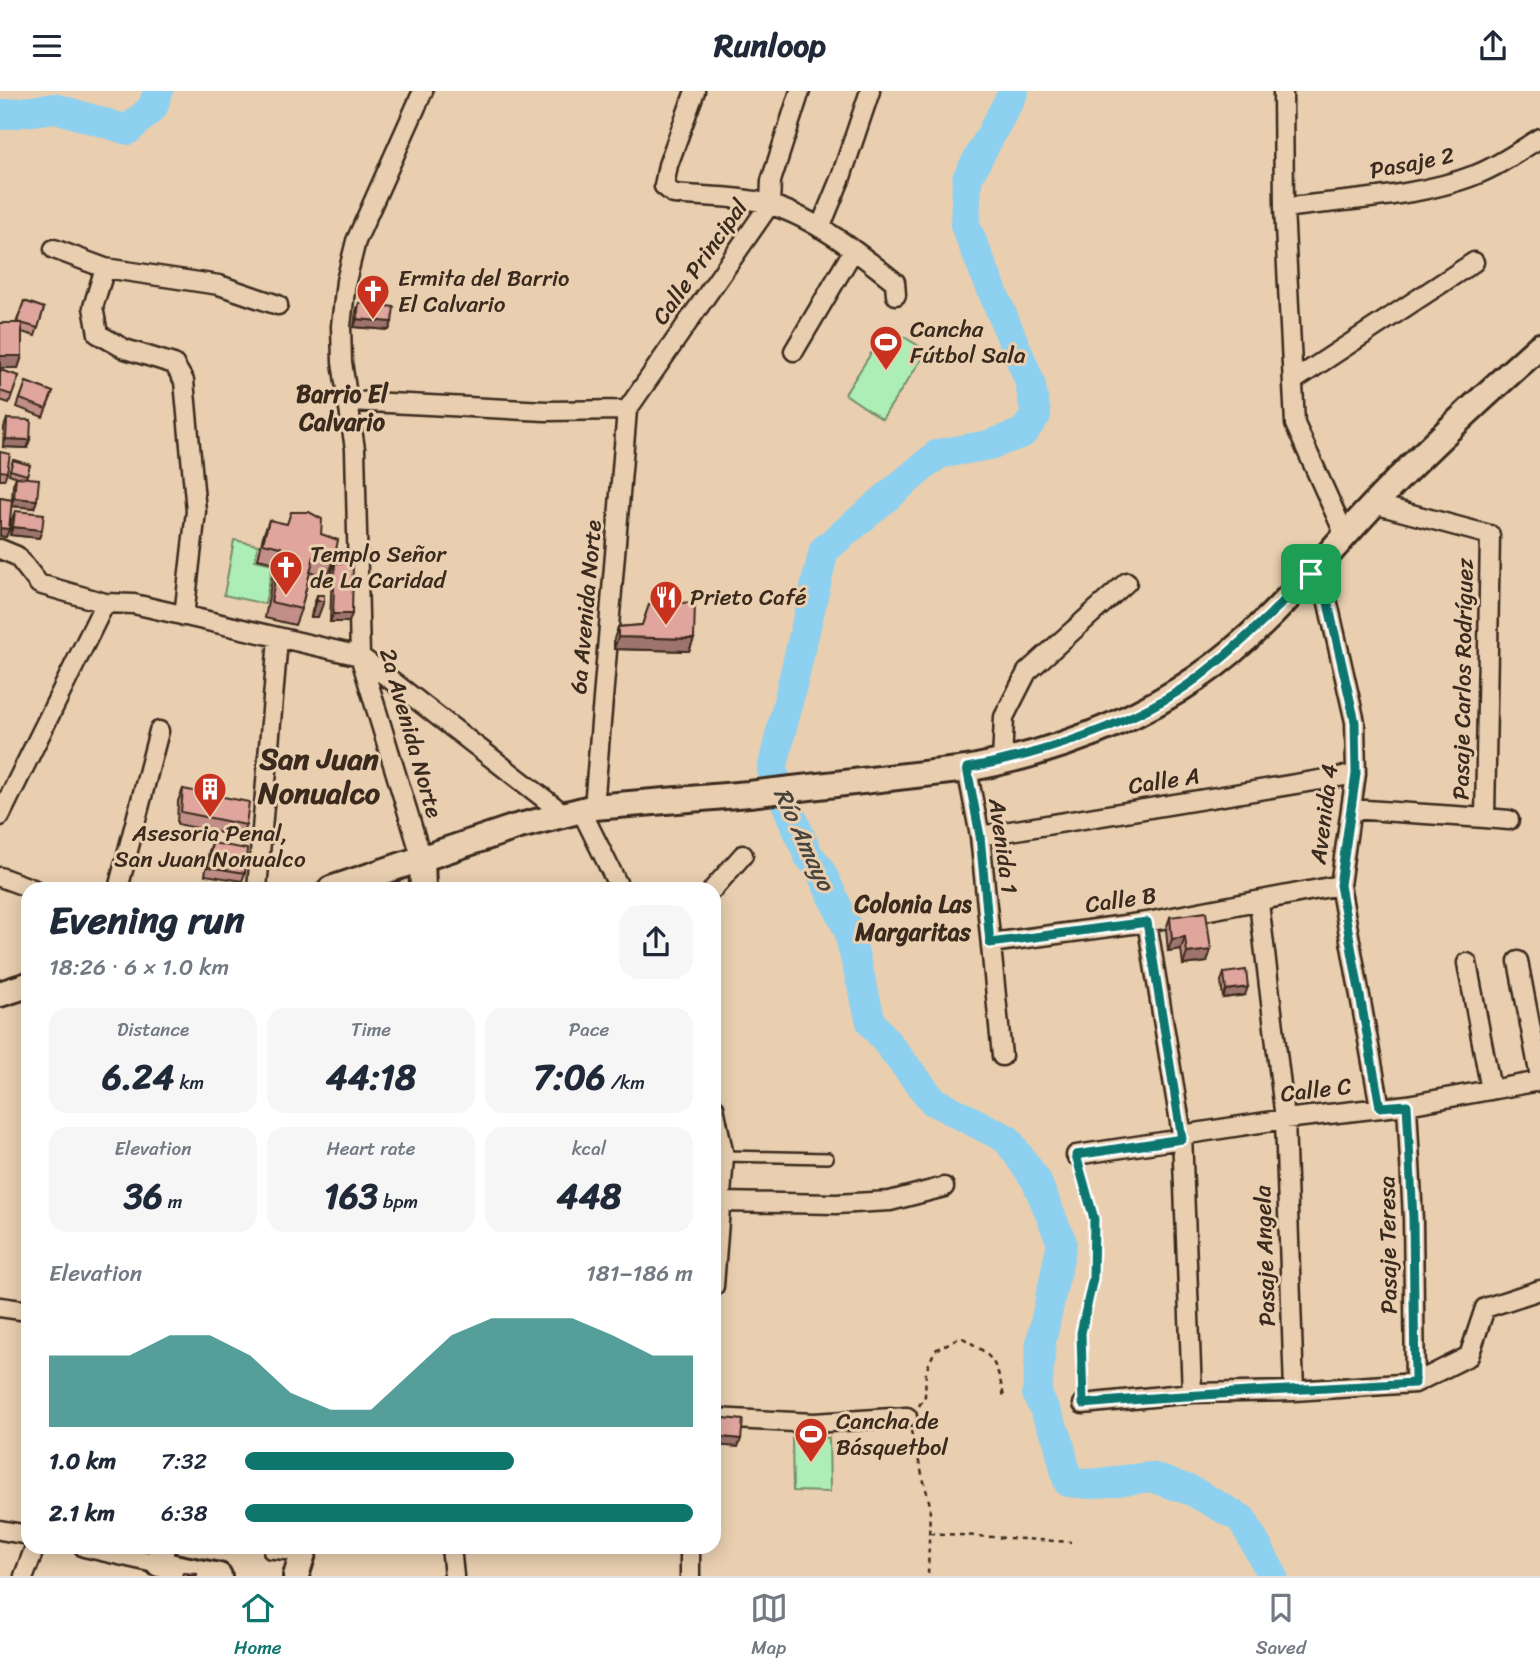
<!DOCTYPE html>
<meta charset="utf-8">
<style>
body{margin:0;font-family:Sriracha,sans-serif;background:#f6f6f7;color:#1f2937;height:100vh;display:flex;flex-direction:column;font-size:26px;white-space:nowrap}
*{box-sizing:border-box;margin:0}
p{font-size:23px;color:#747a83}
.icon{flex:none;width:38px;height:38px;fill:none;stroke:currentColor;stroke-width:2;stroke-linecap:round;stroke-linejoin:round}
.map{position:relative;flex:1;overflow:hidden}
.side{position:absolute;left:21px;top:791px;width:700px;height:672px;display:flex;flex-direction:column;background:#fff;border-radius:21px;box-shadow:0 4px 18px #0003}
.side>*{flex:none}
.pin{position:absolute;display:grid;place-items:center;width:60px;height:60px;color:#fff;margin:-30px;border-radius:14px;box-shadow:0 4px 10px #0006}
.round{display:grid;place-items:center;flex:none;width:74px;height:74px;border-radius:21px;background:#f6f6f7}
.headline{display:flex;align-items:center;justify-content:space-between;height:119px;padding:0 28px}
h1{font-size:38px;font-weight:700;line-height:52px}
.metrics{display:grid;grid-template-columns:repeat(3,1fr);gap:10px;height:119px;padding:7px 28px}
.metrics div{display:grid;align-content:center;border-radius:18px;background:#f6f6f7;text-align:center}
.metrics b{font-size:35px;font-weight:700}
.metrics small{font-size:19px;font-weight:400}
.metrics p{font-size:19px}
.chart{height:196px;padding:14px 28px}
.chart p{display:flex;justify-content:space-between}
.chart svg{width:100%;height:126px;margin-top:7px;fill:#0f766e;opacity:.7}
ul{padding:0 28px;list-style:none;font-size:23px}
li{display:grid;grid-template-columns:112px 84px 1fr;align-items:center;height:52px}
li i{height:18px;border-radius:9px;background:#0f766e}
header{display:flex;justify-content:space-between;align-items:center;height:91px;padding:0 28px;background:#fff;font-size:32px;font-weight:700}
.menu{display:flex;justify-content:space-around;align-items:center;height:98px;border-top:2px solid #e0e1e3;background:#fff;font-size:19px;color:#747a83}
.menu a{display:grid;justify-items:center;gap:4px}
.menu .selected{color:#0f766e}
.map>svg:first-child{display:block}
.green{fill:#adeeb6;stroke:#748c6a;stroke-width:2}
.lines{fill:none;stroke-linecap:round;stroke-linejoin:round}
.river{stroke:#8dd0ef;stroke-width:30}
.service-casing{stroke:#3b2a1e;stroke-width:14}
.minor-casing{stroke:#3b2a1e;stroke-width:23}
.secondary-casing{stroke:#3b2a1e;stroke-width:30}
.path{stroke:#3b2a1e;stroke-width:2.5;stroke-dasharray:5 5;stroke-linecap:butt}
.service{stroke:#e9cfb0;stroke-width:9}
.minor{stroke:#e9cfb0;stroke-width:18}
.secondary{stroke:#e9cfb0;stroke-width:24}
.wall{fill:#c18f87;stroke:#3b2a1e;stroke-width:2}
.shaded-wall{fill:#9d746e;stroke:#3b2a1e;stroke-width:2}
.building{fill:#e0a69d;stroke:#3b2a1e;stroke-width:2}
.route-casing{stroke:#fff;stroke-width:14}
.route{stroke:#0f766e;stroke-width:9}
.labels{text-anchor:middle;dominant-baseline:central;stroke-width:6;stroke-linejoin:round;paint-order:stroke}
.street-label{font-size:23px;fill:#3b2a1e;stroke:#e9cfb0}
.poi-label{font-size:23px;fill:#3b2a1e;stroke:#e9cfb0;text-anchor:start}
.neighbourhood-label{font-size:24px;font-weight:bold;fill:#3b2a1e;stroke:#e9cfb0}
.water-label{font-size:24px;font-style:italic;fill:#47433d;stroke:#e9cfb0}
.district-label{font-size:30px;font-weight:bold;fill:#3b2a1e;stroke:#e9cfb0}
</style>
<header><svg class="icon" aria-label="menu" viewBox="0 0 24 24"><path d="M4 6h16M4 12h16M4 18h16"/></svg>Runloop<svg class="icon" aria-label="share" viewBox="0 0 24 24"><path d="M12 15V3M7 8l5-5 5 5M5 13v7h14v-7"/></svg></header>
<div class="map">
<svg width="1540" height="1485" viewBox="0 0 1540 1485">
<rect width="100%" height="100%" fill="#e9cfb0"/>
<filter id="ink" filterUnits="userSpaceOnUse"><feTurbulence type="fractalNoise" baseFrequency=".0143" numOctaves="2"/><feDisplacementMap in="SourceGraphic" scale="14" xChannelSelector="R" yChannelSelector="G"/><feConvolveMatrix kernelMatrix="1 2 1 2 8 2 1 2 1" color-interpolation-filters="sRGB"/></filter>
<g filter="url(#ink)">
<path class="green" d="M 888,236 L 927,260 L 882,328 L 845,303 Z
M 234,449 L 258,454 L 255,469 L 273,473 L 265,513 L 224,504 Z
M 792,1347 L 829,1347 L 830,1401 L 793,1400 Z"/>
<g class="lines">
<path class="river" d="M 1014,0 L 967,88 L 965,134 L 1030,291 L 1036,324 L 1023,342 L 989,354 L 938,363 L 824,459 L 772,679 L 808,764 L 819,777 L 848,838 L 871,931 L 933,1010 L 1007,1048 L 1036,1089 L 1062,1152 L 1041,1251 L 1037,1303 L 1058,1348 L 1068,1391 L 1091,1393 L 1151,1386 L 1192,1400 L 1242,1428 L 1273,1485
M 0,24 L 55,17 L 128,39 L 153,16 L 158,0"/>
<defs>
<path id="service" d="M 724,1065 L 828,1067
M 269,1462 L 302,1465"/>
<path id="minor" d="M 695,0 L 668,74 L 664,95 L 674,103 C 703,106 744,105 771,114 C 816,128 859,162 895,191 L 896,204
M 1283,0 L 1284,117 L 1295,333 L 1345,444
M 1284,117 C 1344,109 1419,106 1475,84 C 1497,76 1519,60 1540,47
M 820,137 L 841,86 L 870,0
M 54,158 L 105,177 L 219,194 L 278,214
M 105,177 L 93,216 L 98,243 L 125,258 L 174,273 L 184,290 L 196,420 L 184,525
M 794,260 L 853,160
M 1293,290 L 1474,171
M 349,310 L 546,320 L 627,319
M 0,458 L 17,465 L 39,493 L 105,512 L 134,513 L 360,565 L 564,723
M 1312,483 L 1325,499 L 1355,631 L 1356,683 L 1340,794 L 1380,1016
M 1002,671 L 1004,626 L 1027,581 L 1127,491
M 967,678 L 980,745 L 1002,965
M 594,716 L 627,319 L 770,113 L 771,90 L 800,0
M 1351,718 L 1485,727 L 1490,444 L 1374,413
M 581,719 L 620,798
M 0,725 L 105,512
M 1485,727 L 1509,729
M 980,745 L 1356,683
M 422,768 L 360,565 L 355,358 L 342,271 L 341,235 L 346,190 L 356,150 L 423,0
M 0,786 L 33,798
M 118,798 L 159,640
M 257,798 L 278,548
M 713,798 L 743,764
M 1259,812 L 1285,1028 L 1294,1300
M 1147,831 L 1182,1044 L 1192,1302
M 991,852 L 1147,831 L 1340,794
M 1518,870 L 1540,986
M 1467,872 L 1491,999
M 1407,1014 L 1413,1128 L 1415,1292
M 714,1016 L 724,1065 L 714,1195
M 1182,1044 L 1285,1028 L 1407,1014 L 1540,990
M 1076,1064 L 1182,1048
M 722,1111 L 836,1113 L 890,1110 L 944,1096
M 0,1216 L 28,1220
M 1083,1313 L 1192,1302 L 1294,1300 L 1415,1292 L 1469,1265 L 1485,1217 L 1540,1199
M 714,1327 L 814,1332 L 907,1326
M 0,1439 L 28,1444
M 84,1456 L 159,1473
M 451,1456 L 454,1485
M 24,1485 L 35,1456
M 690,1485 L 690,1456"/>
<path id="secondary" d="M 422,768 L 423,798
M 331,798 L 516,736 L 594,716 L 749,703 L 967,678 C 1047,663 1129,634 1197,587 C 1266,540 1318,472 1375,412 C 1427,357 1483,306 1540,255
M 0,903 L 28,894
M 162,1456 L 159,1473 L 219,1485
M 296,1485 L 305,1456"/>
</defs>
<use href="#service" class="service-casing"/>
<use href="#minor" class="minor-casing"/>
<use href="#secondary" class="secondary-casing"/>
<path class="path" d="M 1081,1081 L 1094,1128 L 1093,1187 L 1081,1242 L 1083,1295
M 919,1315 L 925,1305 L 926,1280 L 935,1259 L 961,1246 C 994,1265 996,1269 1004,1306
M 911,1340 L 930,1414 L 928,1485
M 929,1442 L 1071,1451"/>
<use href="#service" class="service"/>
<use href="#minor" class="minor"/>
<use href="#secondary" class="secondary"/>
</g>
<path class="wall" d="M 24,210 L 44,217 L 35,245 L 22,241 L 22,265 L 18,277 L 0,277 Z
M 359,212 L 392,231 L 389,239 L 354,236 L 356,220 Z
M 0,279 L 19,285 L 9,312 L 0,309 Z
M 26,291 L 53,301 L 43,326 L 17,316 Z
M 7,328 L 27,357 L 3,356 L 4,336 Z
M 0,361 L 7,381 L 4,389 L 0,389 Z
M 13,369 L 30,374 L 26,387 L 37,409 L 34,417 L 11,415 L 9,438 L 6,446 L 0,445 L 0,407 L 12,409 L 13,394 L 16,386 L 21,387 L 9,383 Z
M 15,420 L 42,439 L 39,447 L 10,444 L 12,428 Z
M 269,429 L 321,443 L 334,469 L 328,485 L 310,481 L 301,518 L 295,534 L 265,527 L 275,472 L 258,468 L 263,445 Z
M 335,472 L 349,531 L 330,531 L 332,480 Z
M 317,504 L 318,526 L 311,526 L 312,520 Z
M 649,514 L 694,548 L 689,560 L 614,558 L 614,548 L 618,536 L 642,534 Z
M 183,698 L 246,734 L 241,746 L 177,733 L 178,710 Z
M 212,752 L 245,782 L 242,790 L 205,784 L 209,760 Z
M 1170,826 L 1207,871 L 1183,874 L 1181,858 L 1168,860 L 1166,838 Z
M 1224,882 L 1245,904 L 1223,907 L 1221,890 Z"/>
<path class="shaded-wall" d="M 357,228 L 392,231 L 389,239 L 354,236 Z
M 0,265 L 22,265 L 18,277 L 0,277 Z
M 6,348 L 30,349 L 27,357 L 3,356 Z
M 14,407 L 37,409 L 34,417 L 11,415 Z
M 13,436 L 42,439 L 39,447 L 10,444 Z
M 0,437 L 9,438 L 6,446 L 0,445 Z
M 317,510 L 324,510 L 318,526 L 311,526 Z
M 333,523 L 352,523 L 349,531 L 330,531 Z
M 618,546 L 694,548 L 689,560 L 614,558 Z
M 1185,846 L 1181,858 L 1168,860 L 1172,848 Z
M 1211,859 L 1207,871 L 1183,874 L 1187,862 Z
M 1248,896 L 1245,904 L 1223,907 L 1226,899 Z
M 714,1345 L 741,1348 L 738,1356 L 714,1354 Z"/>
<path class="building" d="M 24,210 L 44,217 L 38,237 L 17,231 Z
M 359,212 L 394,216 L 392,231 L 357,228 Z
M 0,232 L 22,232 L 22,265 L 0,265 Z
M 0,279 L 19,285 L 12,304 L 0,300 Z
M 26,291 L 53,301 L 46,318 L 20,308 Z
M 7,328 L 31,329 L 30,349 L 6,348 Z
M 0,361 L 10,363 L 7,381 L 0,380 Z
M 13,369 L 30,374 L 27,384 L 10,379 Z
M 16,386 L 39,388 L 37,409 L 14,407 Z
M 0,407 L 12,409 L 9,438 L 0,437 Z
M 15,420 L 44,423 L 42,439 L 13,436 Z
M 291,421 L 309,421 L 322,428 L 321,443 L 338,449 L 334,469 L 314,465 L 301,518 L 271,511 L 281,456 L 263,452 L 269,429 L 287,433 Z
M 335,472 L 353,472 L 352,523 L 333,523 Z
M 317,504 L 324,504 L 324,510 L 317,510 Z
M 695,511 L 694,548 L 618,546 L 618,536 L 642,534 L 649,514 Z
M 183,698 L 249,711 L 246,734 L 181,721 Z
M 212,752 L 247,758 L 245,782 L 208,776 Z
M 1206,821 L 1211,859 L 1187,862 L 1185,846 L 1172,848 L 1170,826 Z
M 1246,879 L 1248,896 L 1226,899 L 1224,882 Z
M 714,1326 L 743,1329 L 741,1348 L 714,1345 Z
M 183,1482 L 197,1483 L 197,1485 L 182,1485 Z"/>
</g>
<g class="lines" filter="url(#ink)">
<defs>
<path id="route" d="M 1311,483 L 1325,499 L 1355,631 L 1356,683 L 1340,794 L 1380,1016 L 1407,1014 L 1413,1128 L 1415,1292 C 1304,1299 1194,1302 1083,1313 L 1081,1242 L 1093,1187 L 1094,1128 L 1076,1064 L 1182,1048 L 1147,831 L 990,852 L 980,745 L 967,677 C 1040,664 1141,631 1200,585 C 1240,554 1276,518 1311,483 Z"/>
</defs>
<use href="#route" class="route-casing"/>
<use href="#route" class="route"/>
</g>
<defs>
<symbol id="church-pin" viewBox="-11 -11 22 30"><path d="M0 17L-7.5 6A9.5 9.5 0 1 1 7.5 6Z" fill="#c8321e" stroke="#e9cfb0"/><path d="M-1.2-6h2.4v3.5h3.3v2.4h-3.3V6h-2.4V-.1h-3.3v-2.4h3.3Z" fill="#fff"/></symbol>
<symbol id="stadium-pin" viewBox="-11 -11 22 30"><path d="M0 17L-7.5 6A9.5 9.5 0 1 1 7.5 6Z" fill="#c8321e" stroke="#e9cfb0"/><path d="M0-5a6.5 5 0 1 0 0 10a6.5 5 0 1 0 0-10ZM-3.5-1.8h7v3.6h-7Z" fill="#fff"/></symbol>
<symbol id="restaurant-pin" viewBox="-11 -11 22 30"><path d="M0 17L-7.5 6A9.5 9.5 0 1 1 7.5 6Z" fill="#c8321e" stroke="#e9cfb0"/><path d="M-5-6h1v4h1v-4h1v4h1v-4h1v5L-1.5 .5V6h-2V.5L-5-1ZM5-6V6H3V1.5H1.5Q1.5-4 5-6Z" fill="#fff"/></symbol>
<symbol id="building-pin" viewBox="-11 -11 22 30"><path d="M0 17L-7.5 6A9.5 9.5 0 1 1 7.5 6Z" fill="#c8321e" stroke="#e9cfb0"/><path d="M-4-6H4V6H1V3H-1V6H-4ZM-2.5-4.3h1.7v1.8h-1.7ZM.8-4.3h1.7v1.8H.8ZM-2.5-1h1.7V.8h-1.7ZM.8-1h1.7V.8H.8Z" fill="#fff"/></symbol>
</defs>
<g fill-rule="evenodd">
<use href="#church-pin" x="354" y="181" width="38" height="52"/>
<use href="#stadium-pin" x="867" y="232" width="38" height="52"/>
<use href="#church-pin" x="267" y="457" width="38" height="52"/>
<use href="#restaurant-pin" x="647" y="487" width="38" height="52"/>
<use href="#building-pin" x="191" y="679" width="38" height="52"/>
<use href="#stadium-pin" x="792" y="1324" width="38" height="52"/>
</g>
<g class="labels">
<g class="street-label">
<text transform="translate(1412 72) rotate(-11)">Pasaje 2</text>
<text transform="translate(700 171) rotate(-55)">Calle Principal</text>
<text transform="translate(586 516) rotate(-85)">6a Avenida Norte</text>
<text transform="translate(1463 588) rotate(-89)">Pasaje Carlos Rodríguez</text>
<text transform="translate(411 642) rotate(74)">2a Avenida Norte</text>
<text transform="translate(1164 690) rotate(-9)">Calle A</text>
<text transform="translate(1324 723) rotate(-83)">Avenida 4</text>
<text transform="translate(1003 755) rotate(82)">Avenida 1</text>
<text transform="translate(1121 809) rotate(-8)">Calle B</text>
<text transform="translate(1316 999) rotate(-7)">Calle C</text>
<text transform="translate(1388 1154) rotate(-91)">Pasaje Teresa</text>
<text transform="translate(1265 1165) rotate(-92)">Pasaje Angela</text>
</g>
<g class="poi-label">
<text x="398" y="187">Ermita del Barrio<tspan x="398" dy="26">El Calvario</tspan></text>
<text x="910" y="238">Cancha<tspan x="910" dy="26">Fútbol Sala</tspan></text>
<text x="310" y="463">Templo Señor<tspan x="310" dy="26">de La Caridad</tspan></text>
<text x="690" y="506">Prieto Café</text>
<text x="210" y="742" text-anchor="middle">Asesoria Penal,<tspan x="210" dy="26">San Juan Nonualco</tspan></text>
<text x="836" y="1330">Cancha de<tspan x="836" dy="26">Básquetbol</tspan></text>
</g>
<g class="neighbourhood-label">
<text x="342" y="303">Barrio El<tspan x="342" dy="28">Calvario</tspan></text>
<text x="913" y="813">Colonia Las<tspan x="913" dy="28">Margaritas</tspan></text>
</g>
<g class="water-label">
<text transform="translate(804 748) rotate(65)">Río Amayo</text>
</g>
<g class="district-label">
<text x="319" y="668">San Juan<tspan x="319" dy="34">Nonualco</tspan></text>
</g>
</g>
</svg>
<div class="pin" style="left:1311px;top:483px;background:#1e9e55"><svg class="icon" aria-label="arrive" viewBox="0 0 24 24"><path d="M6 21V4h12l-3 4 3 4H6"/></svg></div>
<section class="side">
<div class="headline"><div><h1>Evening run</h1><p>18:26 · 6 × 1.0 km</p></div><a class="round"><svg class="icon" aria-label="share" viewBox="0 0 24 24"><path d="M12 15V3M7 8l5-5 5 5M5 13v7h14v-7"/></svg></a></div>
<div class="metrics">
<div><p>Distance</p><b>6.24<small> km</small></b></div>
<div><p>Time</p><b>44:18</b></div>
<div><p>Pace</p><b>7:06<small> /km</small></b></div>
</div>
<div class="metrics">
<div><p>Elevation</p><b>36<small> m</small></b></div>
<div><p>Heart rate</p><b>163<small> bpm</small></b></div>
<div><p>kcal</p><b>448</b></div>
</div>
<div class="chart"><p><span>Elevation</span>181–186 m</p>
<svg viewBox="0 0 160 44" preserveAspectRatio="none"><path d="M0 44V19L10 19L20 19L30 12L40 12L50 19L60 32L70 38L80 38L90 25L100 12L110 6L120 6L130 6L140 12L150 19L160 19V44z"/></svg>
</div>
<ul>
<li><b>1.0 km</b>7:32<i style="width:60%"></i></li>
<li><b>2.1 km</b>6:38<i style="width:100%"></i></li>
</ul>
</section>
</div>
<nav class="menu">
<a class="selected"><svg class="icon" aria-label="home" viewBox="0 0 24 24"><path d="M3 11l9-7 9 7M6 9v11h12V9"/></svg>Home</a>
<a><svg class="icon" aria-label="map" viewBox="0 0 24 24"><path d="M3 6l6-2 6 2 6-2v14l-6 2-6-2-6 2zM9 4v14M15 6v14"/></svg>Map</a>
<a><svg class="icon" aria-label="saved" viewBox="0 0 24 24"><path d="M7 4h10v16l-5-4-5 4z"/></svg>Saved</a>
</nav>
